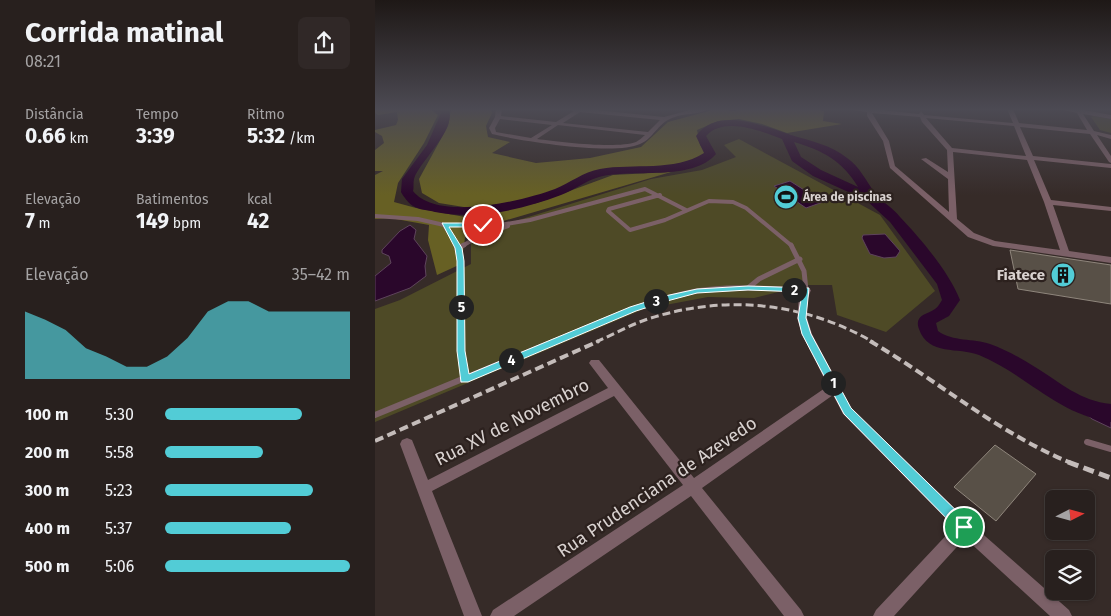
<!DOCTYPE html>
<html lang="pt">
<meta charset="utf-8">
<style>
body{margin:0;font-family:"Fira Sans",sans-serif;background:#302827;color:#f1f3f6;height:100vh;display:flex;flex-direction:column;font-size:19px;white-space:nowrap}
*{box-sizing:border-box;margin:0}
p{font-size:16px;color:#a5a3a4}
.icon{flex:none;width:28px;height:28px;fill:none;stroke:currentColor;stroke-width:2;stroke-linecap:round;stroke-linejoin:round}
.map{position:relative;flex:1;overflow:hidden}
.drawer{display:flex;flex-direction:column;background:#28201e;width:375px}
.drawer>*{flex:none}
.needle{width:32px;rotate:84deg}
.controls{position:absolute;left:670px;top:490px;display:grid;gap:10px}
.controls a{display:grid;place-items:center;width:50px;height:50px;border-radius:8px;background:#28201e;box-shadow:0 1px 4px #0004,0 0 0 1px #443e3c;font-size:25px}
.pin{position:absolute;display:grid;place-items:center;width:42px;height:42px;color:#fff;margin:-21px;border:2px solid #fff;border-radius:50%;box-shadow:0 1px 5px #0007}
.km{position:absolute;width:25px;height:25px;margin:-12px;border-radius:50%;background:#222;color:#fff;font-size:14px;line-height:25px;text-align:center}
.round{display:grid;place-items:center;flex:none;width:52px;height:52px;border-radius:8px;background:#302827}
.overview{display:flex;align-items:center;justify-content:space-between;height:85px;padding:0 25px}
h1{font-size:28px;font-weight:700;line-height:38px}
.metrics{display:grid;grid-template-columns:repeat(3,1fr);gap:8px;height:85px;padding:5px 25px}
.metrics div{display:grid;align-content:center}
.metrics b{font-size:21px;font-weight:700}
.metrics small{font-size:14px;font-weight:400}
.metrics p{font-size:14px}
.chart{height:140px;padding:10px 25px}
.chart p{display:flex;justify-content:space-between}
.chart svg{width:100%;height:90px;margin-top:5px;fill:#52ccd6;opacity:.7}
ul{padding:0 25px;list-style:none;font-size:16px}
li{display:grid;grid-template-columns:80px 60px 1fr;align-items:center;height:38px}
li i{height:12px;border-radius:6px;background:#52ccd6}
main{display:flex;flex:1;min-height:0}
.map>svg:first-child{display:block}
.green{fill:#4e4a26}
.forest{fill:#676024}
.water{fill:#2a072b;stroke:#5e445c}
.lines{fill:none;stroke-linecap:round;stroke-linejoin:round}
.river{fill:#2a072b;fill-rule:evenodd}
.building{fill:#585047;stroke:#8f867c}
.lane-far2{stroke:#7b6067;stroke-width:4}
.lane-far1{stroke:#7b6067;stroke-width:5}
.lane{stroke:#7b6067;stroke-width:6}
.street{fill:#7b6067;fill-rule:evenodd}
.rail-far2{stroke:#c4bcba;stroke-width:3;stroke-dasharray:8 4;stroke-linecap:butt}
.rail-far1{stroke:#c4bcba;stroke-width:4;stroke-dasharray:9 4.5;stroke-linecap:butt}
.rail{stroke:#c4bcba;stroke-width:5;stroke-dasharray:11 5.5;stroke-linecap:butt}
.street-bridge{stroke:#7b6067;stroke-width:9}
.route{fill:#52ccd6;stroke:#fff}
.labels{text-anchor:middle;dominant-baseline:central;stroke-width:4.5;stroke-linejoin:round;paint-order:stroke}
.far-poi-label{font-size:12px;font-weight:bold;fill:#d9d2d0;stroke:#2c211e;text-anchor:start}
.poi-label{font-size:15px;font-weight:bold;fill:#d9d2d0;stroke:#2c211e;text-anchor:end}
.near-street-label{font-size:18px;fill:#d9d2d0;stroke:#2c211e}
</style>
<main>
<section class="drawer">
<div class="overview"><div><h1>Corrida matinal</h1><p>08:21</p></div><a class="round"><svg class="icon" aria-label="share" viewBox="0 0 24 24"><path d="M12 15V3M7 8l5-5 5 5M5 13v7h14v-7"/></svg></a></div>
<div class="metrics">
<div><p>Distância</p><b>0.66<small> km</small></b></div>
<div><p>Tempo</p><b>3:39</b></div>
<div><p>Ritmo</p><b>5:32<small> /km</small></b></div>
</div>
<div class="metrics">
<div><p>Elevação</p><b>7<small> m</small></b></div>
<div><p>Batimentos</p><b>149<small> bpm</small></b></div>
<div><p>kcal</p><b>42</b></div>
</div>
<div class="chart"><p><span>Elevação</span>35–42 m</p>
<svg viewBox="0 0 160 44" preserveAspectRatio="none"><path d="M0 44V11L10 15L20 20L30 29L40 33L50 38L60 38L70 33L80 24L90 11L100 6L110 6L120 11L130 11L140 11L150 11L160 11V44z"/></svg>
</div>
<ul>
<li><b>100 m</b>5:30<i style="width:74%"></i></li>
<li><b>200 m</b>5:58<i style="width:53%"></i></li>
<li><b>300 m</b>5:23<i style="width:80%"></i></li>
<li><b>400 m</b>5:37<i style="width:68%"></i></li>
<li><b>500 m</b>5:06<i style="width:100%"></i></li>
</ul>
</section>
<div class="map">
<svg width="736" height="616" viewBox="0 0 736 616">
<rect width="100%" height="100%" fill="#362b28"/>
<path class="green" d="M 719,116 L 736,119 L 736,133 L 725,130 L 716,117 Z
M 364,139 L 505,215 L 560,291 L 511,332 L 462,315 L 457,285 L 432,285 L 379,298 L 333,297 L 269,309 L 0,422 L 0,309 L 25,300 L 96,264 L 96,237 L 134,223 L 276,179 L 327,170 L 361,157 L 349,145 Z"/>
<path class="forest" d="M 0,109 L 55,109 L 63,115 L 49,143 L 23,183 L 19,202 L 41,208 L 90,217 L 162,203 L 238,175 L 296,172 L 91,232 L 86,264 L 62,275 L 53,240 L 54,225 L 15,218 L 0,219 L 0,175 L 8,171 L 0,171 L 0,150 L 9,143 L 7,136 L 0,132 L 0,130 L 21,125 L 23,120 L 22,112 L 3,115 L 0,113 Z
M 76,109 L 116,109 L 117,113 L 111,126 L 113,137 L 135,142 L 117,153 L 161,163 L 215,158 L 266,147 L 293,122 L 341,109 L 360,111 L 365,109 L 437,109 L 449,111 L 448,121 L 467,124 L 412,133 L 387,124 L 364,119 L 343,121 L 322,130 L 325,145 L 330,152 L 325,160 L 290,166 L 234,168 L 209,176 L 181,190 L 141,202 L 95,208 L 64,203 L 47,193 L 44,179 L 73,126 Z"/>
<path class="water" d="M 415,181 L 448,202 L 431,208 L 399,186 Z
M 35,225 L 41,230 L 39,239 L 52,256 L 50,266 L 51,276 L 35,288 L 0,301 L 0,276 L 16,263 L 14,256 L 7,253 L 7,250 L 25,231 Z
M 510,234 L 525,251 L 521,257 L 509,258 L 495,254 L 487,238 L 488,235 Z
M 692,397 L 724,405 L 736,405 L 736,428 L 717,419 Z"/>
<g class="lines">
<path class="river" d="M 62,109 L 74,110 C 81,131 44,162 39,179 C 38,183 39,188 38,191 C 62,222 148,201 180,189 C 195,183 208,172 225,169 C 259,163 299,172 329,153 L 321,136 C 343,106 387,126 416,135 C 436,141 456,145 472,158 C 485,167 491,181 500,193 C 507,202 518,208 525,217 C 546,239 574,272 585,300 L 574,316 L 561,323 L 563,331 C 578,342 598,338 615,344 C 631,350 646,358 660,367 C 686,383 705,401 736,404 L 736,422 C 683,415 652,375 604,355 C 584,347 553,356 544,329 C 539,315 551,315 560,309 C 563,307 565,303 567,300 L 562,284 L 515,222 L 491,200 L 438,176 L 417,161 L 407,139 C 386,131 349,116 331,136 L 341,154 C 317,182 256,168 224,177 C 210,181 199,190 186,195 C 146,210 103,220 60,212 C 53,210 44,210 38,206 C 33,203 29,197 26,192 L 27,179 L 52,145 L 66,113 ZM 419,142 C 447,150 468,161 483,187 L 446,170 L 426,157 Z"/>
</g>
<path class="building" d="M 635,250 L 736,265 L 736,304 L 643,289 Z
M 620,445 L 661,474 L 621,521 L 579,487 Z"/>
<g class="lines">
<path class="lane-far2" d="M 285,195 L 234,209 L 233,211 L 255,230 L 290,220 L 334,201 L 358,202 L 371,208 L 417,246
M 0,216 L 43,219 L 69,225 L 82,246
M 69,225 L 125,225 L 155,220 L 270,189 L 311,210
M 87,246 L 103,237 L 133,226"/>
<path class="lane-far1" d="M 81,245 L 85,261 L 86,342
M 83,248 L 89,245
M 373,288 L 384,279 L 425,259
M 177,342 C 224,323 271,300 321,291 C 357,285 395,289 431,290 L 429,271 L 416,245"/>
<path class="lane" d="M 86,341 L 90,379
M 0,415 L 180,341
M 712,442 L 736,449"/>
<path class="street" d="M 121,109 L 127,109 L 126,116 L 181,122 L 199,111 L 192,109 L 211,109 L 289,117 L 315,110 L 334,109 C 323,115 308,113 297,118 C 282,124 279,138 265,144 C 240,156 146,141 117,134 L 114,128 L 120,117 ZM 205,112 L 285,120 L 273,132 L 188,123 ZM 125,119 L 177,125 L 156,138 L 121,132 L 120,128 ZM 183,125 L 270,135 C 267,138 264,140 261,142 C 241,149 185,142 162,139 Z
M 470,109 L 497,109 L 544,114 L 546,111 L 549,115 L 638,123 L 632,109 L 638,109 L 644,123 L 712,130 L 702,113 L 684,109 L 703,109 L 736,115 L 736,119 L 708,114 L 719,131 L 736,135 L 736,139 L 722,135 L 736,156 L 736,163 L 734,162 L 715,134 L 645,127 L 658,156 L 736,164 L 736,168 L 659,160 L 676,200 L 736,207 L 736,211 L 678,205 L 694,251 L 736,257 L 736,263 L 618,246 L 593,237 L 515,168 L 508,141 L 492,116 L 492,112 ZM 497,113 L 545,117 L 547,122 L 572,150 L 573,172 L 551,158 L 546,159 L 573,179 L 574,212 L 520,166 L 514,141 ZM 551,118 L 639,126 L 651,156 L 577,148 ZM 578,152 L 652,160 L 669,202 L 685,250 L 620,241 L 599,233 L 582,219 Z
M 431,287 L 436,290 L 431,303 L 425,303 L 423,301 L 426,290 Z
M 427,315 L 432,318 L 437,334 L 476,408 L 594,522 L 694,610 L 697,616 L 675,616 L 590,538 L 519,616 L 498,616 L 501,610 L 579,527 L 468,414 L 458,395 L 327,488 L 426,610 L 429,616 L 409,616 L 316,496 L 139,616 L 115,616 L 118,610 L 308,485 L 239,396 L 57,491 L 107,616 L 89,616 L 25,444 L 27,440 L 32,438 L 37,440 L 53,480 L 233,388 L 214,363 L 216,360 L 224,360 L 319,478 L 453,386 L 427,334 L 422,318 Z"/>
<path class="rail-far2" d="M 221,342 C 237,335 253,326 270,320 C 347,294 427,301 498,342"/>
<path class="rail-far1" d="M 495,341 C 563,381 623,433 696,463
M 0,441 L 224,341"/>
<path class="rail" d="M 693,462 L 736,478"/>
<path class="street-bridge" d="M 427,318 L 428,301"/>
</g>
<linearGradient id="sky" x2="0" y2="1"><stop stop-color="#1e1816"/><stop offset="0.56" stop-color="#4c4a53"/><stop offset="1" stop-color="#4c4a53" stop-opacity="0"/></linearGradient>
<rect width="736" height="195" fill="url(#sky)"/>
<path class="route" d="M 67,223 L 108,223 L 112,225 L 108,227 L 74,227 L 87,248 L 89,261 L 90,351 L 94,374 L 255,307 L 290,296 L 322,289 L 373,286 L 434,288 L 431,318 L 436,334 L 476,408 L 593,522 L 595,527 L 593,531 L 589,533 L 584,531 L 469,414 L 427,334 L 423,318 L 427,292 L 373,290 L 322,293 L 292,301 L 261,311 L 93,382 L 86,382 L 82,351 L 82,261 L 80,248 Z"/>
<defs>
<symbol id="stadium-disc" viewBox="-11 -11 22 22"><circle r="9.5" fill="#52ccd6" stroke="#2c211e"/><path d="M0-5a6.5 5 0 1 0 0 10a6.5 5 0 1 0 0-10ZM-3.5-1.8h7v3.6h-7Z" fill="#111"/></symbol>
<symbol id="building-disc" viewBox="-11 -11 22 22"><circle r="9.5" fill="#52ccd6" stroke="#2c211e"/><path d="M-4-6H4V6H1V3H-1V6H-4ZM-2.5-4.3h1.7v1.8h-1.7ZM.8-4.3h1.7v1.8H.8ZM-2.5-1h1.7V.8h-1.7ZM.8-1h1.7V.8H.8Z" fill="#111"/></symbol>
</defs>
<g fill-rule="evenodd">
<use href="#stadium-disc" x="397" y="183" width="28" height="28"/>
<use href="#building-disc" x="674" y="261" width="28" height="28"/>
</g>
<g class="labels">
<g class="far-poi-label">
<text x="428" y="197">Área de piscinas</text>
</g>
<g class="poi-label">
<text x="670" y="275">Fiatece</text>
</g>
<g class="near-street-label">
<text transform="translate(137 422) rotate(-27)">Rua XV de Novembro</text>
<text transform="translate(282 487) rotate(-34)">Rua Prudenciana de Azevedo</text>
</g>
</g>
</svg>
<div class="controls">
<a><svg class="needle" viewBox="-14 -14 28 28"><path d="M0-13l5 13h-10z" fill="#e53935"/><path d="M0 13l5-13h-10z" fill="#a5a3a4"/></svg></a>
<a><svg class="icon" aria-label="layers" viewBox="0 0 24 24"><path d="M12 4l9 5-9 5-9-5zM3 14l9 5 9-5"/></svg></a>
</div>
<div class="pin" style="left:589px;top:527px;background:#1e9e55"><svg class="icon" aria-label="arrive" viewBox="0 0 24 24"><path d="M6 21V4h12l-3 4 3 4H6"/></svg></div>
<div class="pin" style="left:108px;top:225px;background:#d93025"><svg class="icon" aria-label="check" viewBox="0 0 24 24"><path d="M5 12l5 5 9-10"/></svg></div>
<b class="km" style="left:458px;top:383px">1</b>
<b class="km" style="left:419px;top:290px">2</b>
<b class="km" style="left:281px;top:301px">3</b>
<b class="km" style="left:136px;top:360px">4</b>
<b class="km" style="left:86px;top:307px">5</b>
</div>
</main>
